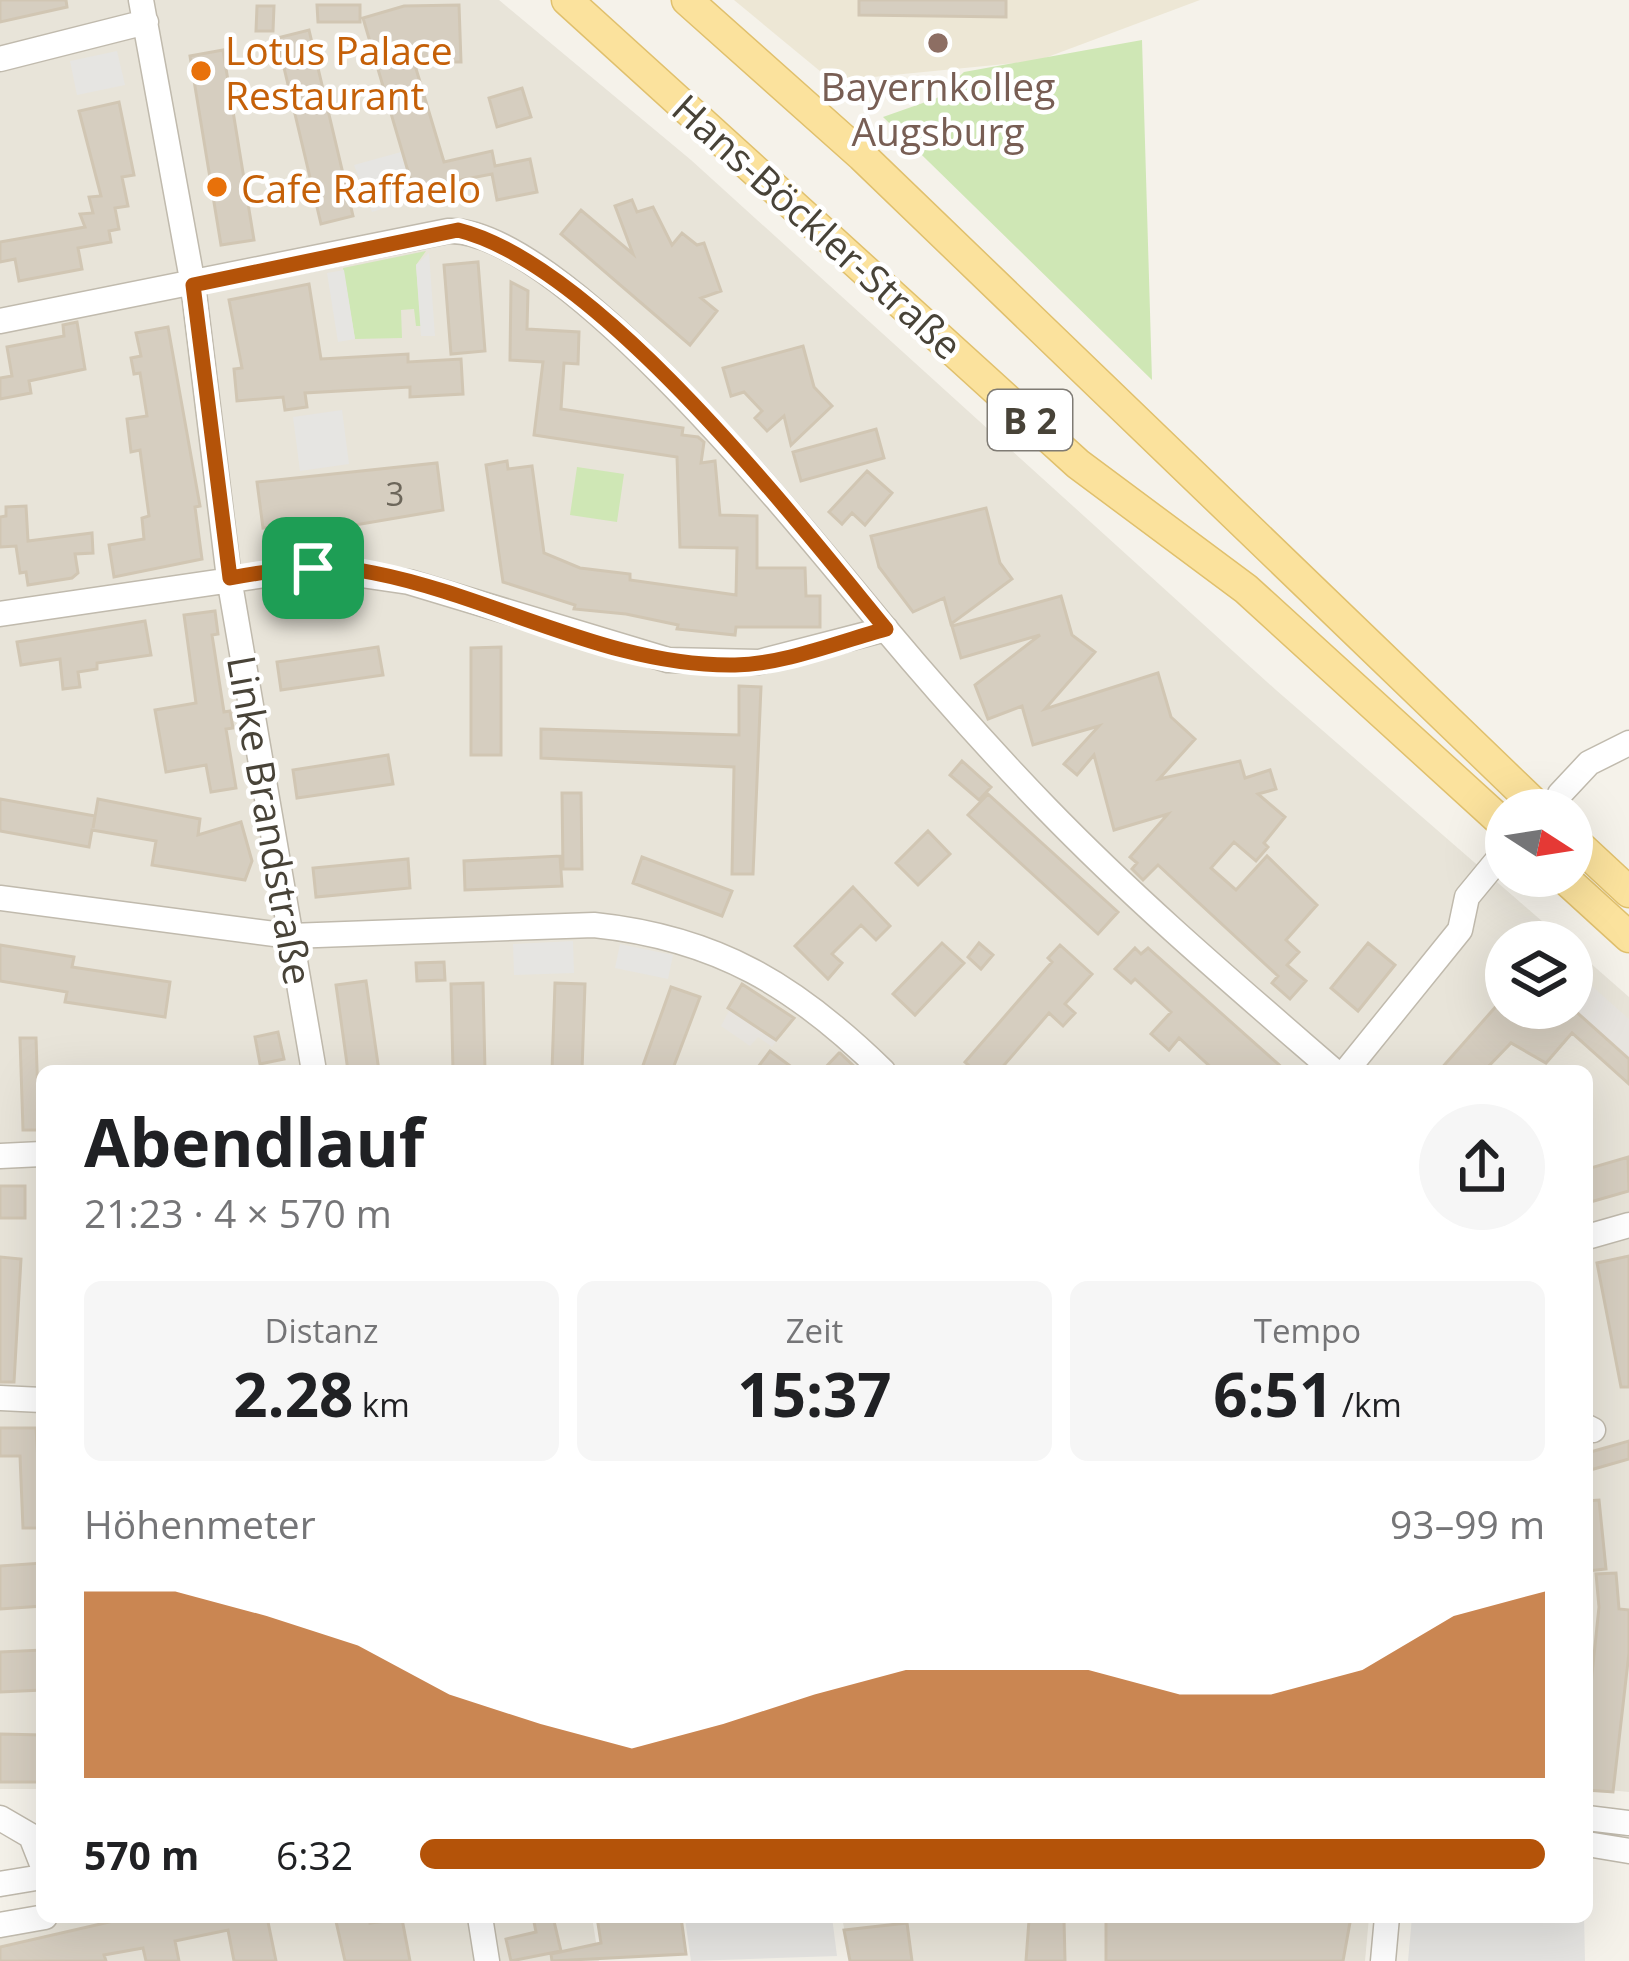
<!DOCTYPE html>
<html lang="de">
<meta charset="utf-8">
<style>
body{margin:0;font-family:"Open Sans",sans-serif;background:#f6f6f6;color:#202124;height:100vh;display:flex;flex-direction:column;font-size:45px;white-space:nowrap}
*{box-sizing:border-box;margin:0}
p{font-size:39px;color:#757577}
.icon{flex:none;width:66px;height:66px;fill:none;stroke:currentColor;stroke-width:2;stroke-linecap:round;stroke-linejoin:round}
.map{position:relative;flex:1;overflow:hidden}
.side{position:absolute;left:36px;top:1065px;width:1557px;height:858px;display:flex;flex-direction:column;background:#fff;border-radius:18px;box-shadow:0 12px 48px #0002}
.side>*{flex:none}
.needle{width:78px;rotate:102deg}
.fabs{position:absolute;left:1485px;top:789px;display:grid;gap:24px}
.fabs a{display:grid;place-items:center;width:108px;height:108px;border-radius:50%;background:#fff;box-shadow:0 12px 48px #0002;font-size:60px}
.pin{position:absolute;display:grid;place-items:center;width:102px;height:102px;color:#fff;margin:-51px;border-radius:24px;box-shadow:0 6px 18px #0006}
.round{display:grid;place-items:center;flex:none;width:126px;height:126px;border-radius:63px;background:#f6f6f6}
.headline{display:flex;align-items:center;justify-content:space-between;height:204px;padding:0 48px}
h1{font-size:66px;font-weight:700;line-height:90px}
.stats{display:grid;grid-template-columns:repeat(3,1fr);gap:18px;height:204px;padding:12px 48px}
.stats div{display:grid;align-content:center;border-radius:18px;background:#f6f6f6;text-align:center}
.stats b{font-size:60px;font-weight:700}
.stats small{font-size:33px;font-weight:400}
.stats p{font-size:33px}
.chart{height:336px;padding:24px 48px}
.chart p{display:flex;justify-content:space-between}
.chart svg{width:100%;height:216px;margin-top:12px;fill:#b45309;opacity:.7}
ul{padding:0 48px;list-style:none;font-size:39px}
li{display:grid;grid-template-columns:192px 144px 1fr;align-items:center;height:90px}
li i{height:30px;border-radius:15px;background:#b45309}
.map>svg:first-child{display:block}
.residential{fill:#e8e4d9}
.industrial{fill:#e7e4df}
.education{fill:#ede7d5}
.green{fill:#cfe7b5}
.parking{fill:#e6e5e2}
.building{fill:#d6cec0;stroke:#d1c6b3;stroke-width:3}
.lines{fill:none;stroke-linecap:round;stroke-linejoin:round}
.minor-casing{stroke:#c0baad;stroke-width:27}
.major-casing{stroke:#e0c06d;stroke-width:33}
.minor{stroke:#fff;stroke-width:24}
.major{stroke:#fbe29d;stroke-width:30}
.route-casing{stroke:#fff;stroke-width:24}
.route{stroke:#b45309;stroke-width:15}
.education-dot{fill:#8d6e63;stroke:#fff;stroke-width:4.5}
.food-dot{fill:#e8710a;stroke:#fff;stroke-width:4.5}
.labels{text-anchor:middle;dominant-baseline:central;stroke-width:9;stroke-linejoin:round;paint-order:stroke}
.number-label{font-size:33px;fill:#6c665a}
.shield{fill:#fff;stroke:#7f7b74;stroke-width:3}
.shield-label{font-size:36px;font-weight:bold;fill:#484338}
.food-label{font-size:39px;fill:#c56008;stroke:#fff;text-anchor:start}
.education-label{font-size:39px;fill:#785e54;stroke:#fff}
.street-label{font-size:39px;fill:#484338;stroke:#fff}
</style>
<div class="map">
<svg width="1629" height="1961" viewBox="0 0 1629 1961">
<rect width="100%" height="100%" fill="#f5f2ea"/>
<path class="residential" d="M 0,0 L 499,0 L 691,160 L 1276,690 L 1566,942 L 1506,942 L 1506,1008 L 1572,1008 L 1572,947 L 1629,997 L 1629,1792 L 1587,1788 L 1587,1071 L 42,1071 L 42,1789 L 0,1789 Z
M 82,1917 L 592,1917 L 599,1961 L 0,1961 L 0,1932 Z
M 842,1917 L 1369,1917 L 1365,1961 L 850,1961 Z"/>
<path class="industrial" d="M 1584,979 L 1629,1019 L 1629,1059 L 1572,1008 L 1572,994 Z
M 743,984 L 794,1018 L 772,1047 L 758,1037 L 750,1046 L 721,1026 Z"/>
<path class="education" d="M 734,0 L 1200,0 L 1037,61 L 832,81 Z"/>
<path class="green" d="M 1142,40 L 1152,380 L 883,117 L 937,98 L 964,72 Z
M 426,251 L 416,265 L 421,326 L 416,326 L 414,309 L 401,310 L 402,338 L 355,339 L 343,268 Z
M 577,467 L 624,474 L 617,522 L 570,515 Z"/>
<path class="parking" d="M 117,51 L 125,85 L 77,95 L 70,61 Z
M 401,152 L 414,199 L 372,212 L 354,165 Z
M 429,253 L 435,336 L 421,336 L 416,265 Z
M 344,270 L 355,339 L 338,342 L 327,273 Z
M 342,410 L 349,464 L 300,471 L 293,417 Z
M 573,941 L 574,973 L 514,975 L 513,944 Z
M 620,944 L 673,955 L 668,979 L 615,968 Z
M 832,1917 L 837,1956 L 691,1961 L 685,1919 Z
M 1412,1917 L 1584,1917 L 1585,1961 L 1408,1961 Z"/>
<path class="building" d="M 0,0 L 66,0 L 67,7 L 0,22 Z
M 859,0 L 1006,0 L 1006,17 L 859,15 Z
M 317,5 L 360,5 L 360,22 L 318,22 Z
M 459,5 L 461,62 L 414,62 L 444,162 L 492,151 L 495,166 L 530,159 L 537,192 L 497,200 L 492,174 L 450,182 L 452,192 L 417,202 L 363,18 L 404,6 Z
M 257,6 L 274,6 L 273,31 L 256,31 Z
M 309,30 L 353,216 L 321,224 L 277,38 Z
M 223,50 L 254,240 L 221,245 L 190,56 Z
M 522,88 L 531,117 L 497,127 L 489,98 Z
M 119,102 L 134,175 L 122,177 L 128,206 L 115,208 L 119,229 L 109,231 L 111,242 L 78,248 L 82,269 L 19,281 L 15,259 L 0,262 L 0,242 L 85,227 L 80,214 L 93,213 L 89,197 L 101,196 L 79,111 Z
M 632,200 L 637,212 L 653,207 L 672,245 L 682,233 L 697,245 L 704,243 L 721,291 L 701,298 L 717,311 L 690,345 L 561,234 L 581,210 L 633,254 L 615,206 Z
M 478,262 L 485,351 L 451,354 L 444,265 Z
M 511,282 L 528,291 L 527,329 L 579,332 L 578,364 L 564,363 L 561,409 L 683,428 L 682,435 L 698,437 L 704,442 L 701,463 L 715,461 L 720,515 L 757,516 L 757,568 L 805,568 L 806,596 L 820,596 L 820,627 L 736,627 L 735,635 L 677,629 L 678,625 L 626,614 L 574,609 L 575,605 L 503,582 L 486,465 L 507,461 L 508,469 L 532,466 L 544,553 L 580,568 L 630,574 L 630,580 L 736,595 L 737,548 L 680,547 L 677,457 L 534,435 L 543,362 L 510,360 Z
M 309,284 L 321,359 L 408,354 L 408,362 L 461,359 L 463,394 L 410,397 L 410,387 L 305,393 L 307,407 L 285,410 L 283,397 L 237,401 L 234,369 L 242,368 L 229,300 Z
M 77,322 L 85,369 L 29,381 L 31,393 L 0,399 L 0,378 L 12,376 L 7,347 L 64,336 L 63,325 Z
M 168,327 L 200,506 L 195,507 L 202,559 L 114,577 L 109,545 L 144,539 L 142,518 L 149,516 L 140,450 L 131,452 L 127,419 L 147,416 L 140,373 L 134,374 L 131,358 L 141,356 L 136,333 Z
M 803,346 L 814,387 L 832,406 L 791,445 L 784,416 L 767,431 L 755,418 L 762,411 L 744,392 L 731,396 L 723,368 Z
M 876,429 L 884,458 L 801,481 L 793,452 Z
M 437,463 L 443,510 L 314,532 L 313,522 L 263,528 L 257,482 Z
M 867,471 L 892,493 L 865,525 L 852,513 L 842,524 L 829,512 Z
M 26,506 L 28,541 L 92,533 L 93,553 L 75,554 L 78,573 L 72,578 L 28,585 L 26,572 L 20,573 L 16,546 L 0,547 L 0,517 L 6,516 L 6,507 Z
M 986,508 L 1000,563 L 1012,579 L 951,624 L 944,598 L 913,612 L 879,567 L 871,536 Z
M 1061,596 L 1072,635 L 1095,652 L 1045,709 L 1158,673 L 1171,717 L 1195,739 L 1159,779 L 1240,761 L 1245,778 L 1270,770 L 1276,789 L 1258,794 L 1285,817 L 1264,843 L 1268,847 L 1256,861 L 1234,842 L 1211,868 L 1236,890 L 1267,856 L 1317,905 L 1286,940 L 1299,952 L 1287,965 L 1306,981 L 1290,999 L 1272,983 L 1278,976 L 1158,865 L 1143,880 L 1132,869 L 1137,863 L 1130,857 L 1168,814 L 1114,830 L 1094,755 L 1077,775 L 1064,764 L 1099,726 L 1033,745 L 1022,706 L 988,719 L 975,685 L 1040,635 L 961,658 L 952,626 Z
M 215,611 L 218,634 L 212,635 L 224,712 L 230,711 L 233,728 L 226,729 L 236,788 L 211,792 L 206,765 L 166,772 L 155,710 L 196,703 L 184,615 Z
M 145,621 L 151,655 L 97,663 L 97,669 L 78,672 L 80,687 L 63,689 L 60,659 L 21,665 L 17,642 Z
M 378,647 L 383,675 L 281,690 L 277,662 Z
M 501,647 L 501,755 L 471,755 L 471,648 Z
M 739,686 L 761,687 L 753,874 L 732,874 L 734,767 L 541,758 L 541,729 L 739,735 Z
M 388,755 L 393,784 L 297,798 L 293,770 Z
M 962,761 L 991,787 L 979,800 L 950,775 Z
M 562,793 L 581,793 L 582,869 L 563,869 Z
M 988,794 L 1118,912 L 1098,934 L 968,815 Z
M 0,799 L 95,816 L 93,828 L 98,799 L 200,819 L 198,835 L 241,822 L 252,861 L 245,880 L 152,865 L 156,841 L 92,830 L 89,847 L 0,831 Z
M 928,831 L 950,854 L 918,885 L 896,863 Z
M 560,856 L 562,886 L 465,890 L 464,861 Z
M 642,857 L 732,891 L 722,916 L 633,883 Z
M 408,859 L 410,888 L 316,897 L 313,868 Z
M 853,887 L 890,926 L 876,940 L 861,925 L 832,954 L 842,963 L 828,979 L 795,946 Z
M 942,943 L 964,963 L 915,1015 L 893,994 Z
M 979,943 L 993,955 L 981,969 L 968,957 Z
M 1368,943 L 1395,965 L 1358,1011 L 1331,988 Z
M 0,945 L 74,957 L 72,967 L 170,982 L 165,1017 L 65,1002 L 67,992 L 0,981 Z
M 1060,945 L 1092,974 L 1065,1004 L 1075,1013 L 1063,1026 L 1049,1013 L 999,1071 L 975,1071 L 965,1062 L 1052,962 L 1048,958 Z
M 1135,948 L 1141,954 L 1148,948 L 1286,1071 L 1215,1071 L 1179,1038 L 1169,1050 L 1151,1034 L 1171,1012 L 1135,979 L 1131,983 L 1115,969 Z
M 444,962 L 445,980 L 417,981 L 416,963 Z
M 366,981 L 379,1071 L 348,1071 L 336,985 Z
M 483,983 L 485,1071 L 453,1071 L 451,984 Z
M 555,983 L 585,984 L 582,1071 L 552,1071 Z
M 742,984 L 794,1018 L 776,1040 L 728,1008 Z
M 671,987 L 700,997 L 672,1071 L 641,1071 Z
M 1506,995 L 1506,1008 L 1572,1008 L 1629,1059 L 1629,1084 L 1572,1033 L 1546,1063 L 1511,1043 L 1484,1071 L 1439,1071 Z
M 278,1032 L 284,1059 L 260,1064 L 255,1037 Z
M 20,1038 L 36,1038 L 39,1130 L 23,1130 Z
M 770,1051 L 797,1071 L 755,1071 Z
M 839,1053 L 840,1053 L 859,1071 L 822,1071 Z
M 1628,1157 L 1629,1191 L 1587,1203 L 1587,1169 Z
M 0,1186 L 25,1186 L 25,1218 L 0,1218 Z
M 1629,1256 L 1629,1387 L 1621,1387 L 1597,1263 Z
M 0,1257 L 21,1259 L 14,1382 L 0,1382 Z
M 0,1428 L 36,1428 L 42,1528 L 23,1528 L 20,1456 L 0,1456 Z
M 1629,1441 L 1629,1459 L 1587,1471 L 1587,1453 Z
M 1599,1500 L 1606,1569 L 1587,1571 L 1587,1501 Z
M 42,1563 L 42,1606 L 0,1609 L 0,1566 Z
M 1616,1573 L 1619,1609 L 1629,1610 L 1629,1653 L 1613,1792 L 1587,1790 L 1587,1723 L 1599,1607 L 1596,1574 Z
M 42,1650 L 42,1690 L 0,1692 L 0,1652 Z
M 0,1734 L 42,1735 L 42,1782 L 0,1782 Z
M 131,1917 L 267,1917 L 276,1961 L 234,1961 L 228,1930 L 175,1941 L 179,1961 L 146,1961 L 143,1948 L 104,1955 L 106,1961 L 0,1961 L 0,1947 Z
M 335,1917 L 369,1917 L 370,1923 L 402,1919 L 410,1961 L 345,1961 Z
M 533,1917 L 553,1917 L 561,1951 L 511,1961 L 506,1939 L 536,1932 Z
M 597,1917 L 681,1917 L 686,1954 L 552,1961 L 551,1954 L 601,1943 Z
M 1106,1917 L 1351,1917 L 1343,1961 L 1106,1961 Z
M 1029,1920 L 1064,1920 L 1065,1961 L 1026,1961 Z
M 907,1923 L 912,1961 L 850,1961 L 844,1930 Z"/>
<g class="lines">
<defs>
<path id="minor" d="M 141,0 L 193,285 L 229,578 L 314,1071
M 0,59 L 146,22
M 0,321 L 448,231 C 562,226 809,537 883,626 C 935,688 990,750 1046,808 C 1137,902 1236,986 1334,1071
M 0,614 L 313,568 L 409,582 L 668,660 L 759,662 L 886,629
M 1560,794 L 1589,763 L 1629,743
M 0,898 L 290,936 L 594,925 C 718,938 796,986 883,1071
M 1346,1071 L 1460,930 L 1467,897 L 1500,857
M 0,1156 L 42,1154
M 1587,1237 L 1629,1225
M 0,1398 L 42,1400
M 1587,1427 L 1593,1430
M 0,1818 L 31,1836 L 42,1864
M 1587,1818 L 1629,1823
M 1587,1844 L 1629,1851
M 0,1884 L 42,1877
M 480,1917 L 487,1961
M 0,1925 L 45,1917
M 1383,1961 L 1387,1917"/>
<path id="major" d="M 567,0 L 1078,464 L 1246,589 L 1506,826
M 687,0 L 862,156 L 1541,810
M 1572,839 L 1629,892
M 1562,876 L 1629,937"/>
</defs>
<use href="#minor" class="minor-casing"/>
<use href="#major" class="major-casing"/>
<use href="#minor" class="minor"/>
<use href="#major" class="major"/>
</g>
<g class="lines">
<defs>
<path id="route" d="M 458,230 C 598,265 793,516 886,629 C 838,642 785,664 735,665 C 608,667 496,597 374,573 C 326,563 278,569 230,578 L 193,285 Z"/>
</defs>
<use href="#route" class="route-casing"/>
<use href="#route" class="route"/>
</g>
<circle class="education-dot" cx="938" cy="43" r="12"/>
<g class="food-dot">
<circle cx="201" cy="71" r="12"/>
<circle cx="217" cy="187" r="12"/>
</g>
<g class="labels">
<g class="number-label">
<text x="395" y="493">3</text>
</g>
<rect class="shield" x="988" y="390" width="84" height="60" rx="9"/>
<g class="shield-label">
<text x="1030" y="420">B 2</text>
</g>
<g class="food-label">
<text x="225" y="49">Lotus Palace<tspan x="225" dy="45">Restaurant</tspan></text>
<text x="241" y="187">Cafe Raffaelo</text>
</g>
<g class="education-label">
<text x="938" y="85">Bayernkolleg<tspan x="938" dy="45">Augsburg</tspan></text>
</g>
<g class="street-label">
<text transform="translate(818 226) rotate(42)">Hans-Böckler-Straße</text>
<text transform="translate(271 820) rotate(80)">Linke Brandstraße</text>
</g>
</g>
</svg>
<div class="fabs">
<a><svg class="needle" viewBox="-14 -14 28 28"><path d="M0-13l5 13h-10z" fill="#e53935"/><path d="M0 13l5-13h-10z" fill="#757577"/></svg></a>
<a><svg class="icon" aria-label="layers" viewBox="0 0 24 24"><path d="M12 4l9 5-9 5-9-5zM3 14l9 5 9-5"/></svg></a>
</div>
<div class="pin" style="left:313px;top:568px;background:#1e9e55"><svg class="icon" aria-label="arrive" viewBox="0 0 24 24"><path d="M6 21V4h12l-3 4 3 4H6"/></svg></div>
<section class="side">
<div class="headline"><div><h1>Abendlauf</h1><p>21:23 · 4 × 570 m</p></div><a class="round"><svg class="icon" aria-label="share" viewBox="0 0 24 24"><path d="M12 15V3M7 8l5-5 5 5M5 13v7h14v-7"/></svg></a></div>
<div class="stats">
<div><p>Distanz</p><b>2.28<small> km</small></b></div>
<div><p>Zeit</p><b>15:37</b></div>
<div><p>Tempo</p><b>6:51<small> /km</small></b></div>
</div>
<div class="chart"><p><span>Höhenmeter</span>93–99 m</p>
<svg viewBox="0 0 160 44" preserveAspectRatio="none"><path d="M0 44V6L10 6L20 11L30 17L40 27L50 33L60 38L70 33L80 27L90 22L100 22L110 22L120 27L130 27L140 22L150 11L160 6V44z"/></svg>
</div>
<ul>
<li><b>570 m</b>6:32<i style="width:100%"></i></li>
</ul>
</section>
</div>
